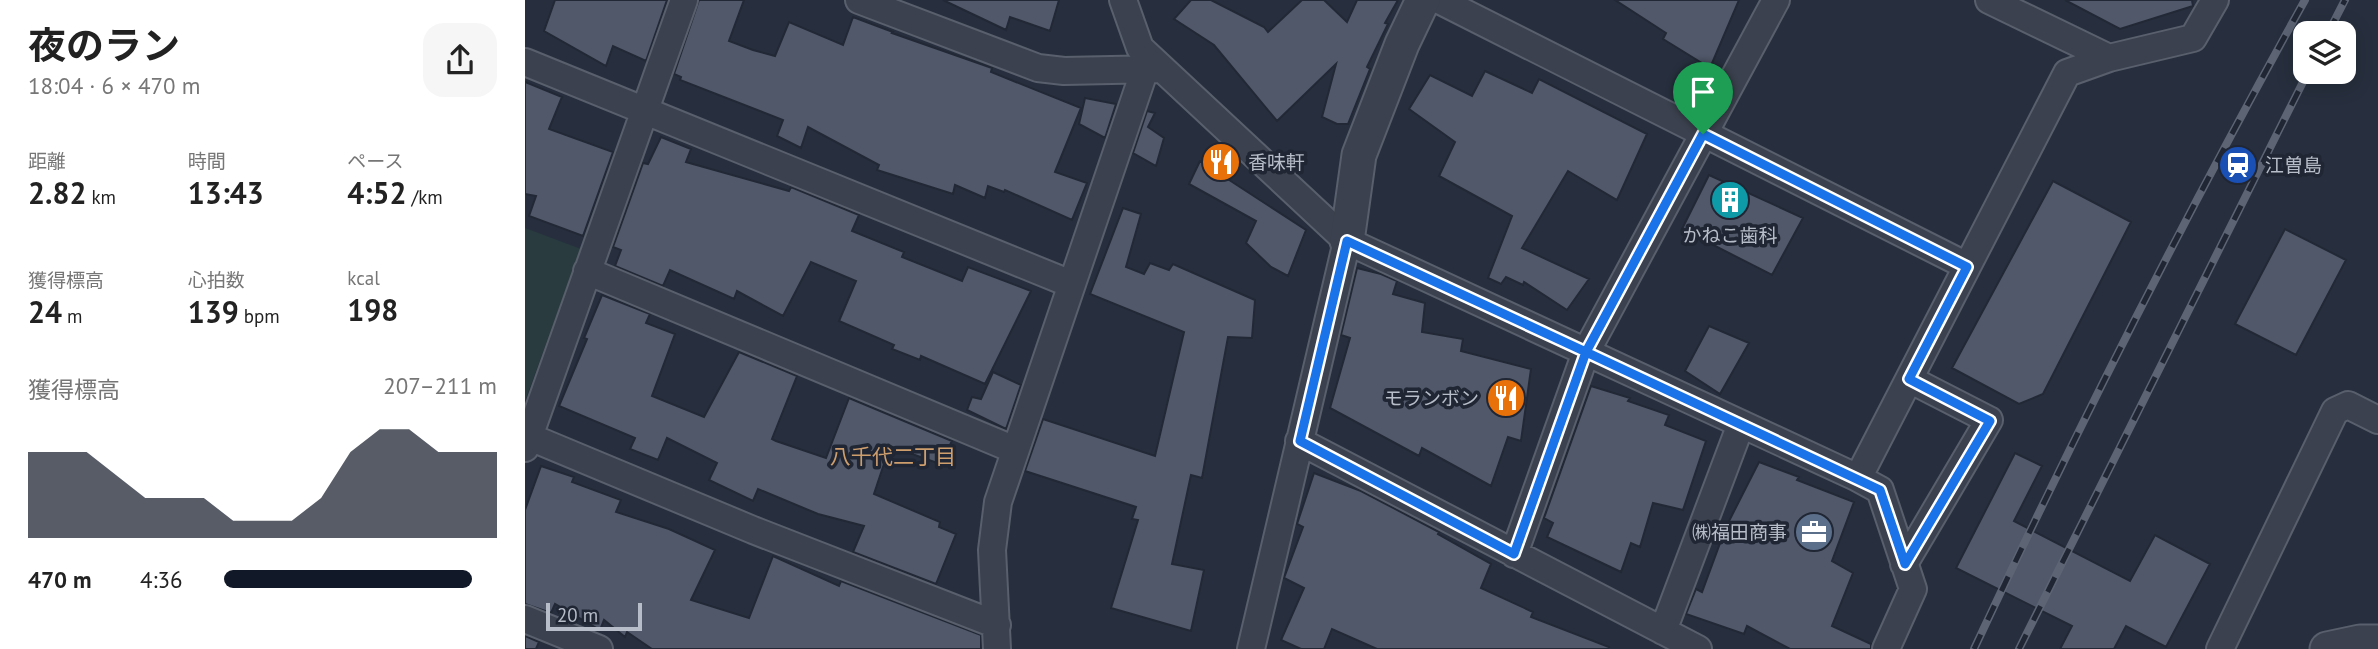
<!DOCTYPE html>
<html lang="ja">
<meta charset="utf-8">
<style>
body{margin:0;font-family:"PT Sans","Noto Sans JP",sans-serif;background:#f6f6f6;color:#222;height:100vh;display:flex;flex-direction:column;font-size:26px;white-space:nowrap}
*{box-sizing:border-box;margin:0}
p{font-size:23px;color:#767676}
.icon{flex:none;width:38px;height:38px;fill:none;stroke:currentColor;stroke-width:2;stroke-linecap:round;stroke-linejoin:round}
.map{position:relative;flex:1;overflow:hidden}
.panel{display:flex;flex-direction:column;background:#fff;width:525px}
.panel>*{flex:none}
.tools{position:absolute;left:1768px;top:21px;display:grid;gap:14px}
.tools a{display:grid;place-items:center;width:63px;height:63px;border-radius:14px;background:#fff;box-shadow:0 4px 18px #0003;font-size:35px}
.scale{position:absolute;left:21px;bottom:18px;width:96px;box-sizing:border-box;padding-left:7px;border:4px solid #b7bdc9;border-top:0;font-size:19px;line-height:24px;white-space:nowrap;color:#b7bdc9;-webkit-text-stroke:5px #202633;paint-order:stroke}
.pin{position:absolute;display:grid;place-items:center;width:60px;height:60px;color:#fff;margin:-72px -30px;border-radius:50% 50% 50% 0;rotate:-45deg;box-shadow:0 0 7px #0007}
.pin .icon{rotate:45deg}
.round{display:grid;place-items:center;flex:none;width:74px;height:74px;border-radius:21px;background:#f6f6f6}
.summary{display:flex;align-items:center;justify-content:space-between;height:119px;padding:0 28px}
h1{font-size:38px;font-weight:700;line-height:52px}
.figures{display:grid;grid-template-columns:repeat(3,1fr);gap:10px;height:119px;padding:7px 28px}
.figures div{display:grid;align-content:center}
.figures b{font-size:30px;font-weight:700}
.figures small{font-size:19px;font-weight:400}
.figures p{font-size:19px}
.chart{height:196px;padding:14px 28px}
.chart p{display:flex;justify-content:space-between}
.chart svg{width:100%;height:126px;margin-top:7px;fill:#111827;opacity:.7}
ul{padding:0 28px;list-style:none;font-size:23px}
li{display:grid;grid-template-columns:112px 84px 1fr;align-items:center;height:52px}
li i{height:18px;border-radius:9px;background:#111827}
main{display:flex;flex:1;min-height:0}
.map>svg:first-child{display:block}
.green{fill:#293b3f}
.building{fill:#505869;stroke:#222835;stroke-width:2}
.lines{fill:none;stroke-linecap:round;stroke-linejoin:round}
.minor-casing{stroke:#595f6c;stroke-width:30}
.tertiary-casing{stroke:#595f6c;stroke-width:37}
.minor{stroke:#3b414e;stroke-width:26}
.tertiary{stroke:#3b414e;stroke-width:33}
.rail-casing{stroke:#5d6575;stroke-width:8}
.rail{stroke:#202633;stroke-width:5;stroke-dasharray:16;stroke-linecap:butt}
.route-casing{stroke:#fff;stroke-width:14}
.route{stroke:#1a73e8;stroke-width:9}
.labels{text-anchor:middle;dominant-baseline:central;stroke-width:7;stroke-linejoin:round;paint-order:stroke}
.poi-label{font-size:19px;fill:#b7bdc9;stroke:#202633;text-anchor:start}
.neighbourhood-label{font-size:21px;fill:#ce9e6d;stroke:#202633}
</style>
<main>
<section class="panel">
<div class="summary"><div><h1>夜のラン</h1><p>18:04 · 6 × 470 m</p></div><a class="round"><svg class="icon" aria-label="share" viewBox="0 0 24 24"><path d="M12 15V3M7 8l5-5 5 5M5 13v7h14v-7"/></svg></a></div>
<div class="figures">
<div><p>距離</p><b>2.82<small> km</small></b></div>
<div><p>時間</p><b>13:43</b></div>
<div><p>ペース</p><b>4:52<small> /km</small></b></div>
</div>
<div class="figures">
<div><p>獲得標高</p><b>24<small> m</small></b></div>
<div><p>心拍数</p><b>139<small> bpm</small></b></div>
<div><p>kcal</p><b>198</b></div>
</div>
<div class="chart"><p><span>獲得標高</span>207–211 m</p>
<svg viewBox="0 0 160 44" preserveAspectRatio="none"><path d="M0 44V14L10 14L20 14L30 22L40 30L50 30L60 30L70 38L80 38L90 38L100 30L110 14L120 6L130 6L140 14L150 14L160 14V44z"/></svg>
</div>
<ul>
<li><b>470 m</b>4:36<i style="width:91%"></i></li>
</ul>
</section>
<div class="map">
<svg width="1853" height="649" viewBox="0 0 1853 649">
<rect width="100%" height="100%" fill="#272f3e"/>
<path class="green" d="M 0,228 L 56,249 L 0,401 Z"/>
<path class="building" d="M 30,0 L 142,0 L 121,61 L 88,46 L 81,66 L 19,31 Z
M 174,0 L 219,0 L 204,41 L 228,50 L 250,56 L 264,22 L 318,45 L 328,17 L 368,32 L 367,33 L 467,68 L 466,72 L 556,108 L 530,172 L 562,183 L 547,220 L 480,190 L 479,192 L 463,186 L 460,198 L 430,185 L 428,194 L 352,170 L 354,165 L 283,127 L 276,148 L 252,136 L 258,120 L 155,80 L 156,77 L 149,74 Z
M 418,0 L 534,0 L 525,31 L 485,17 L 481,30 Z
M 666,0 L 686,0 L 739,27 L 743,32 L 777,0 L 799,0 L 822,22 L 832,0 L 873,0 L 860,23 L 863,24 L 842,67 L 845,69 L 823,124 L 812,124 L 797,117 L 811,64 L 752,121 L 689,45 L 649,19 Z
M 1090,0 L 1214,0 L 1185,68 L 1138,39 L 1141,33 Z
M 1540,0 L 1667,0 L 1668,6 L 1595,29 Z
M 960,71 L 1007,93 L 1014,79 L 1122,134 L 1092,200 L 1043,171 L 997,248 L 1064,279 L 1042,310 L 999,282 L 998,285 L 981,277 L 976,284 L 963,278 L 987,216 L 914,176 L 930,142 L 884,109 L 905,75 L 947,96 Z
M 0,82 L 37,97 L 24,129 L 88,152 L 58,236 L 4,216 L 11,196 L 0,194 Z
M 560,98 L 591,104 L 580,138 L 554,124 Z
M 622,111 L 630,113 L 623,127 L 639,138 L 631,166 L 608,153 Z
M 136,137 L 166,149 L 161,162 L 264,191 L 266,187 L 334,215 L 327,231 L 379,252 L 377,257 L 437,281 L 443,267 L 506,291 L 460,384 L 396,356 L 395,360 L 367,349 L 369,345 L 314,321 L 331,281 L 286,262 L 258,316 L 212,291 L 209,299 L 145,270 L 138,286 L 90,266 L 96,250 L 88,247 L 118,163 L 123,164 Z
M 675,161 L 781,230 L 763,276 L 746,267 L 721,243 L 731,221 L 664,184 Z
M 1184,175 L 1278,218 L 1247,275 L 1157,229 Z
M 1528,181 L 1606,222 L 1518,394 L 1494,404 L 1427,368 Z
M 598,208 L 616,214 L 601,267 L 619,274 L 625,263 L 644,270 L 648,264 L 730,300 L 727,338 L 703,337 L 677,478 L 666,475 L 647,564 L 679,570 L 666,631 L 586,608 L 613,520 L 607,519 L 611,507 L 500,471 L 518,419 L 630,456 L 659,332 L 565,294 Z
M 1760,229 L 1821,260 L 1771,355 L 1710,324 Z
M 832,268 L 856,274 L 872,281 L 868,294 L 900,303 L 897,332 L 938,339 L 936,351 L 1006,369 L 996,441 L 983,437 L 966,486 L 897,448 L 894,456 L 805,408 L 825,338 L 816,335 Z
M 77,295 L 125,314 L 121,323 L 150,334 L 127,396 L 179,417 L 214,352 L 272,376 L 247,439 L 251,441 L 301,458 L 324,398 L 427,441 L 415,464 L 365,446 L 349,494 L 415,522 L 414,527 L 431,534 L 411,584 L 328,552 L 339,526 L 293,514 L 233,489 L 228,501 L 184,480 L 192,463 L 142,438 L 133,460 L 105,449 L 110,438 L 34,406 L 62,339 L 59,338 Z
M 1184,326 L 1224,343 L 1195,394 L 1160,371 Z
M 468,372 L 496,385 L 481,429 L 442,410 L 447,397 L 456,399 Z
M 1066,386 L 1105,398 L 1103,401 L 1144,415 L 1140,425 L 1181,441 L 1158,510 L 1128,503 L 1115,547 L 1106,543 L 1096,572 L 1022,537 L 1028,523 L 1019,518 Z
M 1490,453 L 1517,466 L 1489,521 L 1605,581 L 1630,535 L 1685,564 L 1641,647 L 1601,626 L 1589,649 L 1535,649 L 1547,626 L 1431,568 Z
M 1234,462 L 1274,477 L 1272,480 L 1329,502 L 1307,561 L 1328,573 L 1307,626 L 1346,644 L 1346,649 L 1265,649 L 1222,626 L 1219,634 L 1161,614 L 1171,589 L 1177,592 L 1201,527 Z
M 16,466 L 49,477 L 47,482 L 96,500 L 91,512 L 144,529 L 190,550 L 166,600 L 224,618 L 248,556 L 314,586 L 316,581 L 456,635 L 456,649 L 127,649 L 102,632 L 100,637 L 79,620 L 75,630 L 30,604 L 26,613 L 0,604 L 0,510 Z
M 789,473 L 836,491 L 914,532 L 913,534 L 966,564 L 956,588 L 1008,612 L 1006,617 L 1084,647 L 1083,649 L 852,649 L 807,629 L 799,649 L 776,649 L 756,640 L 779,588 L 759,578 L 778,527 L 772,524 Z
M 0,636 L 14,642 L 11,649 L 0,649 Z"/>
<g class="lines">
<defs>
<path id="minor" d="M 334,0 L 513,68 L 539,71 L 634,69
M 598,0 L 615,48 L 822,241 L 1333,478
M 914,0 L 1442,266
M 1464,0 L 1584,58
M 0,62 L 546,284
M 62,271 L 490,450
M 0,435 L 228,530 L 472,625
M 774,441 L 1173,649
M 0,448 L 159,0
M 989,554 L 1061,352 L 1251,0
M 1379,564 L 1464,420 L 1384,379
M 0,619 L 74,649
M 1138,631 L 1216,424
M 472,649 L 467,550 L 473,502 L 620,69
M 726,649 L 822,241
M 1361,649 L 1388,589 L 1355,490 L 1333,478 L 1542,73 L 1584,58 L 1668,38 L 1690,0
M 1695,649 L 1810,411 L 1823,405 L 1853,420"/>
<path id="tertiary" d="M 822,241 L 834,155 L 877,44 L 898,0
M 1802,649 L 1835,642 L 1853,642"/>
</defs>
<use href="#minor" class="minor-casing"/>
<use href="#tertiary" class="tertiary-casing"/>
<use href="#minor" class="minor"/>
<use href="#tertiary" class="tertiary"/>
<defs>
<path id="rail" d="M 1803,33 L 1820,0
M 1449,649 C 1552,429 1662,212 1780,0
M 1494,649 L 1783,72"/>
</defs>
<use href="#rail" class="rail-casing"/>
<use href="#rail" class="rail"/>
</g>
<g class="lines">
<defs>
<path id="route" d="M 1178,134 L 1061,352 L 822,241 L 775,441 L 989,554 L 1061,352 L 1355,490 L 1380,564 L 1465,421 L 1384,379 L 1442,267 L 1178,134"/>
</defs>
<use href="#route" class="route-casing"/>
<use href="#route" class="route"/>
</g>
<defs>
<symbol id="restaurant-disc" viewBox="-11 -11 22 22"><circle r="9.5" fill="#e8710a" stroke="#202633"/><path d="M-5-6h1v4h1v-4h1v4h1v-4h1v5L-1.5 .5V6h-2V.5L-5-1ZM5-6V6H3V1.5H1.5Q1.5-4 5-6Z" fill="#fff"/></symbol>
<symbol id="station-disc" viewBox="-11 -11 22 22"><circle r="9.5" fill="#1a4fb4" stroke="#202633"/><path d="M-3-6H3Q5-6 5-4V2Q5 4 3 4L4.5 6H3L1.5 4h-3L-3 6H-4.5L-3 4Q-5 4-5 2V-4Q-5-6-3-6ZM-3.5-4v3h7v-3ZM-3.5 1v1.5H-2V1ZM2 1v1.5H3.5V1Z" fill="#fff"/></symbol>
<symbol id="building-disc" viewBox="-11 -11 22 22"><circle r="9.5" fill="#0f9aa8" stroke="#202633"/><path d="M-4-6H4V6H1V3H-1V6H-4ZM-2.5-4.3h1.7v1.8h-1.7ZM.8-4.3h1.7v1.8H.8ZM-2.5-1h1.7V.8h-1.7ZM.8-1h1.7V.8H.8Z" fill="#fff"/></symbol>
<symbol id="office-disc" viewBox="-11 -11 22 22"><circle r="9.5" fill="#5c6f8a" stroke="#202633"/><path d="M-6-3h4V-5.5h4V-3h4V5H-6ZM-1-4.5V-3h2v-1.5ZM-6 0V1H6V0Z" fill="#fff"/></symbol>
</defs>
<g fill-rule="evenodd">
<use href="#restaurant-disc" x="674" y="140" width="44" height="44"/>
<use href="#station-disc" x="1691" y="143" width="44" height="44"/>
<use href="#building-disc" x="1183" y="178" width="44" height="44"/>
<use href="#restaurant-disc" x="959" y="376" width="44" height="44"/>
<use href="#office-disc" x="1267" y="510" width="44" height="44"/>
</g>
<g class="labels">
<g class="poi-label">
<text x="723" y="162">香味軒</text>
<text x="1740" y="165">江曽島</text>
<text x="1205" y="235" text-anchor="middle">かねこ歯科</text>
<text x="954" y="398" text-anchor="end">モランボン</text>
<text x="1262" y="532" text-anchor="end">㈱福田商事</text>
</g>
<g class="neighbourhood-label">
<text x="368" y="456">八千代二丁目</text>
</g>
</g>
</svg>
<div class="tools">
<a><svg class="icon" aria-label="layers" viewBox="0 0 24 24"><path d="M12 4l9 5-9 5-9-5zM3 14l9 5 9-5"/></svg></a>
</div>
<div class="scale">20 m</div>
<div class="pin" style="left:1178px;top:134px;background:#1e9e55"><svg class="icon" aria-label="arrive" viewBox="0 0 24 24"><path d="M6 21V4h12l-3 4 3 4H6"/></svg></div>
</div>
</main>
